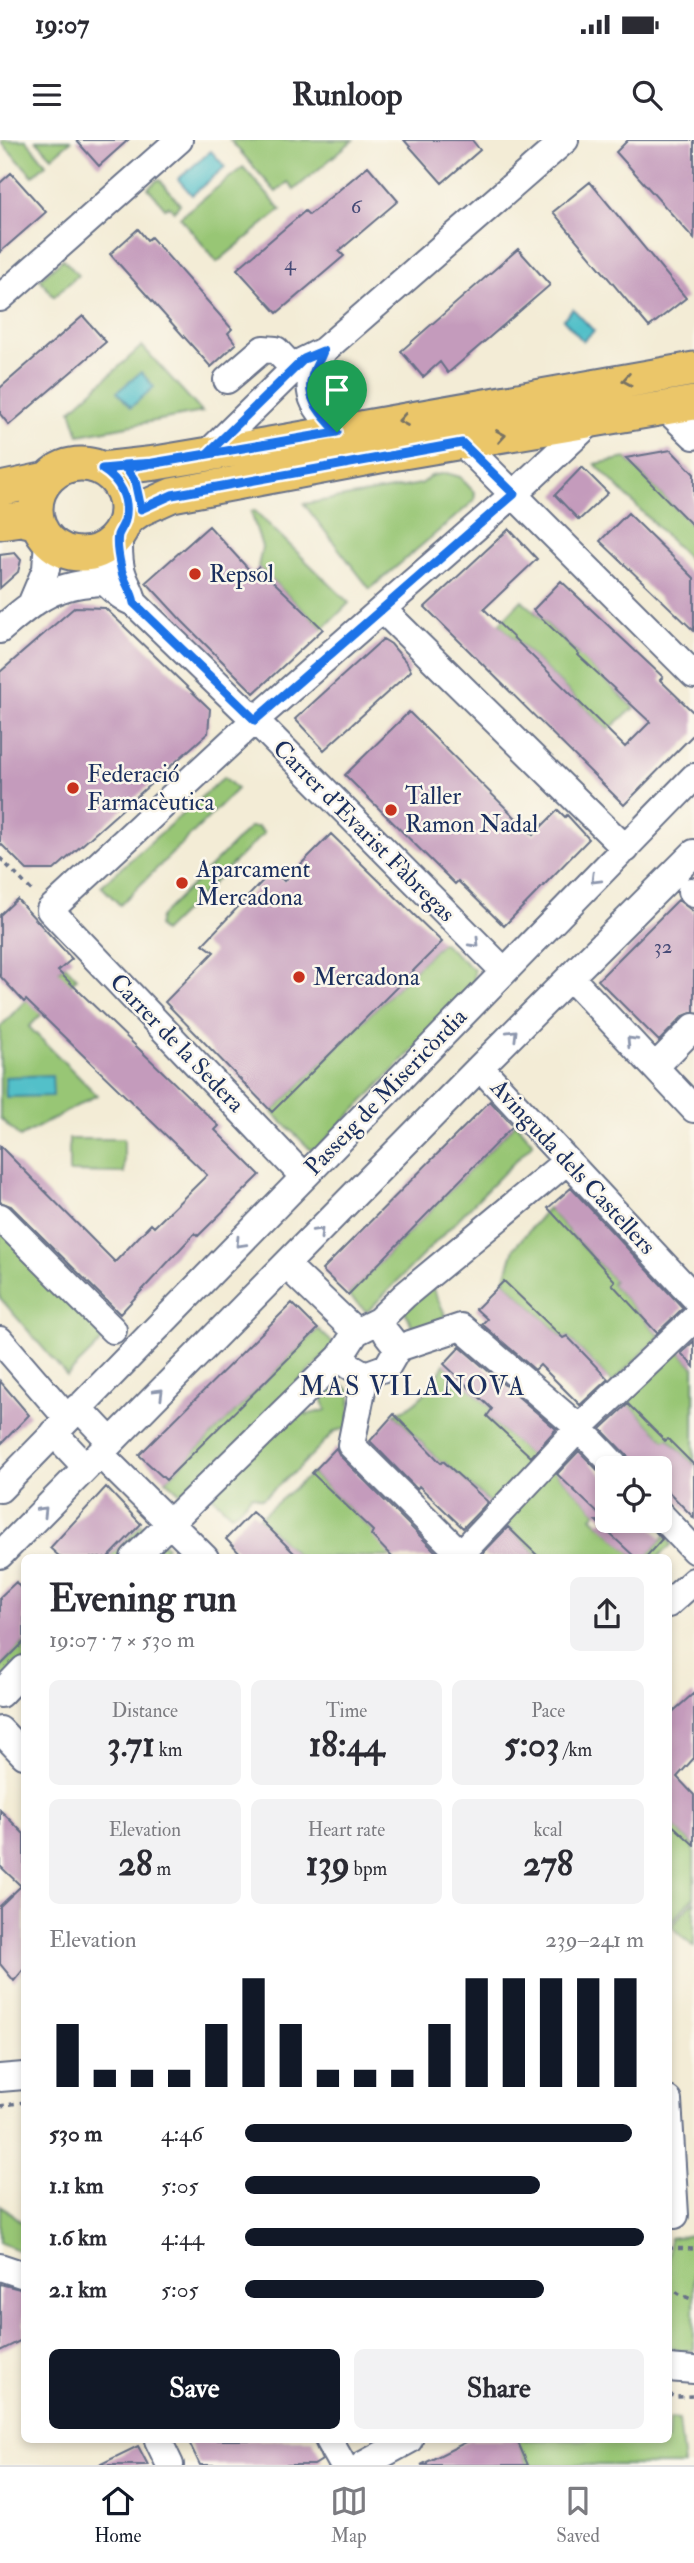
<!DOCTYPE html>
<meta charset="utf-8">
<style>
body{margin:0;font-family:"IM FELL Double Pica",serif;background:#f2f2f3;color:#2b2b33;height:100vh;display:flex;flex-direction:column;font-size:26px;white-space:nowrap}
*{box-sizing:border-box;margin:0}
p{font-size:23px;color:#7c7c81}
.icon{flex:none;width:38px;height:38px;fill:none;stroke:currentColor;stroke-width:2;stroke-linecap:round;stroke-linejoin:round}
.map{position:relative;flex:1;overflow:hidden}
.sheet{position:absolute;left:21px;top:1414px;width:651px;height:889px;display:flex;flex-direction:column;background:#fff;border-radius:10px;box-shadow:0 4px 10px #0003}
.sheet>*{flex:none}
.controls{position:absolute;left:595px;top:1316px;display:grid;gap:14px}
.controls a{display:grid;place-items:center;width:77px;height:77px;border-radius:10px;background:#fff;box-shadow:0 4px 10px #0003;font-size:35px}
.pin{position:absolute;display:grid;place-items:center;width:60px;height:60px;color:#fff;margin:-72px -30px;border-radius:50% 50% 50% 0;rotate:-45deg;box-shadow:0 0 7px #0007}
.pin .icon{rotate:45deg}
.round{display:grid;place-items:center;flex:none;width:74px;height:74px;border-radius:10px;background:#f2f2f3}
.headline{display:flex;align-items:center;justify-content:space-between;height:119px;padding:0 28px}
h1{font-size:38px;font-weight:700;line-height:52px}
.metrics{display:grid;grid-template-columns:repeat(3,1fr);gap:10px;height:119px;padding:7px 28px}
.metrics div{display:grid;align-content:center;border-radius:10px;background:#f2f2f3;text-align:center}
.metrics b{font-size:35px;font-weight:700}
.metrics small{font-size:19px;font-weight:400}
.metrics p{font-size:19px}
.chart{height:196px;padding:14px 28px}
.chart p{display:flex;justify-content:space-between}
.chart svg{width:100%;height:126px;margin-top:7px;stroke:#111827;stroke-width:6}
.primary-button{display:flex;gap:14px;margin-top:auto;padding:14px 28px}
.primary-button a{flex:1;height:80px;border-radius:10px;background:#111827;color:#fff;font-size:28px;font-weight:700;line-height:80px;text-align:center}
.primary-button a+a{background:#f2f2f3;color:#2b2b33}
ul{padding:0 28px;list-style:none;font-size:23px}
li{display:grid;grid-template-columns:112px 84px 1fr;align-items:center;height:52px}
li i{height:18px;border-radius:9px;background:#111827}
.status{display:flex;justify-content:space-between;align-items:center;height:49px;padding:0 35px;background:#fff;direction:ltr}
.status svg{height:19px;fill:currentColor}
header{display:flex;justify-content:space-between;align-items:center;height:91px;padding:0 28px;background:#fff;font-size:32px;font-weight:700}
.tab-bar{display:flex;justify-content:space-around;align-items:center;height:98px;border-top:2px solid #e1e1e2;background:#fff;font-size:19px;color:#7c7c81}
.tab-bar a{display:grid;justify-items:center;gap:4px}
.tab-bar .current{color:#111827}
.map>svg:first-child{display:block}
.green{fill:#98c674;stroke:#5a7a69;stroke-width:2}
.water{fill:#52c0c9;stroke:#367894;stroke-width:2}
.building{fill:#c49bbc}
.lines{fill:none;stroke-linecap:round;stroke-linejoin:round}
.minor-casing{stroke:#677188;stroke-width:30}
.major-casing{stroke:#677188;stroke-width:37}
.path{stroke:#677188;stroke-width:3.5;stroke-dasharray:5 5;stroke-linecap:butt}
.minor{stroke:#fff;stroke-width:26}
.major{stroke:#ebc669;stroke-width:33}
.oneway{stroke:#797363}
.oneway2{stroke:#8d97ae}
.route-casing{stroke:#fff;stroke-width:14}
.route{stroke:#1a73e8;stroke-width:9}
.poi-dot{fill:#c8321e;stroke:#fbf7ec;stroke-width:2.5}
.labels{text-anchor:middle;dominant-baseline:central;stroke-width:5;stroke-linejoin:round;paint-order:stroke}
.number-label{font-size:21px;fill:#454a76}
.poi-label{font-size:24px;fill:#1b2f5e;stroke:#fbf7ec;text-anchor:start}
.street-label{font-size:24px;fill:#1b2f5e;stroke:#fbf7ec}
.neighbourhood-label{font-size:26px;letter-spacing:2px;fill:#1b2f5e;stroke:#fbf7ec}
</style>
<div class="status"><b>19:07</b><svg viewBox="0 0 49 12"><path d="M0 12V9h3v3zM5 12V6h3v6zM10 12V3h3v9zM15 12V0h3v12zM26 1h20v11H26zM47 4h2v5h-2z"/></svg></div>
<header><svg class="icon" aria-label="menu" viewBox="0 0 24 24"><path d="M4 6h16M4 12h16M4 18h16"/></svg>Runloop<svg class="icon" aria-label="search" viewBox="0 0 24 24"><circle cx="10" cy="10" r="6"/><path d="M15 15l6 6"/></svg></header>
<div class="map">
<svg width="694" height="2325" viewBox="0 0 694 2325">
<rect width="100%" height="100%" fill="#fbf7ec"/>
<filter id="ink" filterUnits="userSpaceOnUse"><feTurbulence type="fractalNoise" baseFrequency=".0143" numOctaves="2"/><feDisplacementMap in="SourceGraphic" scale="14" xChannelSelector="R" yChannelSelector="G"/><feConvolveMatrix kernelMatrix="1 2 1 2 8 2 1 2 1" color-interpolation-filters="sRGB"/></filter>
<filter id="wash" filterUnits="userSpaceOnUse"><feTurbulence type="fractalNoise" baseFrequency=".00686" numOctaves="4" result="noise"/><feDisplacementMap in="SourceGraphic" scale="28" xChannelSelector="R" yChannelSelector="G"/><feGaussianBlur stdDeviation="1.57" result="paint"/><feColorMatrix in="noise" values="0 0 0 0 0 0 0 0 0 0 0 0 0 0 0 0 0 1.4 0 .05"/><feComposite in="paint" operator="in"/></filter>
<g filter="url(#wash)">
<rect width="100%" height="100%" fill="#f3ecd6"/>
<path class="green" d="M 3,0 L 26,0 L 46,24 L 33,36 L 1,2 Z
M 36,0 L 70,0 L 71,1 L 52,17 Z
M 230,0 L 353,0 L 294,50 L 288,42 L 276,52 Z
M 243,27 L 281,70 L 217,122 L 180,77 Z
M 159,39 L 180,64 L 174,71 L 169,66 L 165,68 L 148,48 Z
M 63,119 L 78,135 L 54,157 L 40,139 Z
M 142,206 L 202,272 L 79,295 L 71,270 Z
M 626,318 L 694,387 L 694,424 L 595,324 Z
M 446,333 L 460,337 L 475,353 L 474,361 L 370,449 L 304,364 L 421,344 L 431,336 Z
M 254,370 L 349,463 L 323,489 L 258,427 L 262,407 L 251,372 Z
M 522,460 L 634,568 L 608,590 L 499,484 Z
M 224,637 L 237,649 L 120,765 L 101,746 Z
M 250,687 L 258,687 L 264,693 L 163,792 L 158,786 L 160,777 Z
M 442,802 L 474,830 L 474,847 L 316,1010 L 310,1009 L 272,972 Z
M 65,825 L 77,838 L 29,887 L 97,955 L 20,997 L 0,978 L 0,887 L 24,862 Z
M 516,983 L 533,1003 L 367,1172 L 348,1155 Z
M 69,999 L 124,999 L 124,1033 L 69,1032 Z
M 548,1068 L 615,1141 L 612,1144 L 660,1196 L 612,1243 L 567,1196 L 563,1198 L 504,1141 L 514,1108 Z
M 0,1089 L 107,1196 L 67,1236 L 0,1158 Z
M 432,1147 L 444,1172 L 446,1187 L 416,1194 L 404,1169 Z
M 318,1189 L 335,1205 L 185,1357 L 166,1340 Z
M 673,1204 L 694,1227 L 694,1325 L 669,1299 L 665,1301 L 621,1257 Z
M 444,1224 L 492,1269 L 488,1277 L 536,1321 L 492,1365 L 444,1322 L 441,1323 L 394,1274 C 417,1266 434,1246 444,1224 Z
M 334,1237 L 351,1252 L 349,1288 L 335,1291 L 296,1331 L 262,1359 L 252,1355 L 238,1370 L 231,1374 L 209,1353 L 304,1258 L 306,1275 L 326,1270 L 320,1251 Z
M 551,1328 L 597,1372 L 592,1377 L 636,1417 L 540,1417 L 500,1379 Z
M 312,1333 L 373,1391 L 393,1417 L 299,1417 L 259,1378 Z
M 141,1384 L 167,1407 L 157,1417 L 108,1418 Z
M 665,1396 L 672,1404 L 658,1417 L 645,1418 Z
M 24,1502 L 24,1558 L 16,1566 L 0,1550 L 0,1526 Z
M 668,1681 L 694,1705 L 694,1757 L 669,1784 Z
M 694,1761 L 694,1807 L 671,1786 Z
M 0,2065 L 24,2084 L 24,2113 L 0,2102 Z
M 694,2095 L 694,2210 L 679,2211 L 669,2207 L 669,2098 Z
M 669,2279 L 679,2280 L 684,2325 L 528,2325 L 517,2300 L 668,2300 Z"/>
<path class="water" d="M 211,11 L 225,27 L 192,55 L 178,39 Z
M 573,169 L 594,191 L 583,201 L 563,179 Z
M 141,232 L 154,247 L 131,267 L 117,252 Z
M 52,935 L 53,956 L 6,957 L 5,937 Z"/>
<g id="blocks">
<path class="building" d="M 76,0 L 128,0 L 99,26 Z
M 404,0 L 472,0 L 480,10 L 442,43 Z
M 628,0 L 694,0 L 694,99 L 616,12 Z
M 368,26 L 398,61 L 339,111 L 344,116 L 277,173 L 237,129 L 305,71 L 309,75 Z
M 11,33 L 46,72 L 0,112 L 0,43 Z
M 590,42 L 686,158 L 649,187 L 553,72 Z
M 138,89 L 147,100 L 151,97 L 232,189 L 228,193 L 236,204 L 211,227 L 110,114 Z
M 518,109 L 550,145 L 448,233 L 440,222 L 423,237 L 401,211 Z
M 83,176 L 106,202 L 9,285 L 0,274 L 0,248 Z
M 671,310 L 694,334 L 694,387 L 626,318 Z
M 582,327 L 608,353 L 579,380 L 555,355 Z
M 628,373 L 694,438 L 694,491 L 600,401 Z
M 209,386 L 252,433 L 258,427 L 323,489 L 254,553 L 182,481 L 146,442 Z
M 509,389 L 537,419 L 484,469 L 625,607 L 650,582 L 578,515 L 579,514 L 533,470 L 561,441 L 663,537 L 660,540 L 694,573 L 694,594 L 624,665 L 425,467 Z
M 15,413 L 21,420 L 18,432 L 0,448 L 0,415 Z
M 75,467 L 105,468 L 210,569 L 208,593 L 54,730 L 27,730 L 0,703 L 0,532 Z
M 383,499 L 391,504 L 407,523 L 411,531 L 324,610 L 295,579 Z
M 409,572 L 533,695 L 558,670 L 565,677 L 567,675 L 589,699 L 504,786 L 458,741 L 455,744 L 345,635 Z
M 331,694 L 442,802 L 272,972 L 165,862 L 214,812 L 203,804 L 273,730 L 284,741 Z
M 17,759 L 72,819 L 58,831 L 219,986 L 215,990 L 260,1035 L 198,1096 L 195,1093 L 120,1174 L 11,1066 L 0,1062 L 0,1006 L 115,1122 L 151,1084 L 154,1087 L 207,1035 L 26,860 L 24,862 L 0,836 L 0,775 Z
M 678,760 L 694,772 L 694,872 L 683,876 L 659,901 L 598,840 Z
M 490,961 L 513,986 L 348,1155 L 322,1130 Z
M 571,1048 L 683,1168 L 657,1193 L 612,1144 L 615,1141 L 548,1068 Z
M 504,1141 L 563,1198 L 567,1196 L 608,1239 L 580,1265 L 540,1225 L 535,1230 L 482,1184 L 487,1179 L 476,1169 Z
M 292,1163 L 318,1189 L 166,1340 L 139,1315 Z
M 694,1201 L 694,1227 L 681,1213 Z
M 460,1207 L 556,1289 L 531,1317 L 487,1276 L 492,1269 L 444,1224 Z
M 0,1241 L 29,1275 L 0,1305 Z
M 628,1264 L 665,1301 L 668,1299 L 694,1325 L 694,1378 L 660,1343 L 660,1328 L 639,1328 L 601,1289 Z
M 394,1274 L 441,1323 L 443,1321 L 488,1362 L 463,1388 L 419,1346 L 417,1349 L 370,1301 Z
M 336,1308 L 340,1316 L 442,1418 L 393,1418 L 371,1395 L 373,1391 L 312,1333 Z
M 579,1311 L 607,1340 L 607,1381 L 646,1381 L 662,1399 L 645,1418 L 636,1418 L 596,1381 L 606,1381 L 557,1334 Z
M 106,1347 L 141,1384 L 108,1418 L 61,1418 L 50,1408 Z
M 252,1372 L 259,1378 L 299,1418 L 244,1418 L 226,1399 Z
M 508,1387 L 540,1418 L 487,1418 L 483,1413 Z
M 16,1442 L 24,1453 L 24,1502 L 0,1526 L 0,1457 Z
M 694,1553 L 694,1618 L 677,1637 L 694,1655 L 694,1705 L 668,1681 L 668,1576 Z
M 0,1670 L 24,1694 L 24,1829 L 14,1841 L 0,1824 L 0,1766 L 21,1746 L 0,1726 Z
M 0,2144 L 24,2150 L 24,2199 L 0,2211 Z
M 188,2300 L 313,2300 L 322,2320 L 314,2325 L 200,2325 Z
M 470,2300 L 517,2300 L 528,2325 L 421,2325 Z
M 138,2306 L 148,2325 L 99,2325 Z"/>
</g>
</g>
<g filter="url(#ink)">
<use href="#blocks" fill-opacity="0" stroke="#677188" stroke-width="2"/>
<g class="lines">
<defs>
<path id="minor" d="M 0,158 L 179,0
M 323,211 C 320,220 314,228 312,237 C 305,260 324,276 337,292
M 227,240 L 263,209 L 276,210 L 294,229
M 665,268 L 694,296
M 462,303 L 694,535
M 207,314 L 301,222 L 323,211 L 565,0
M 119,395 C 119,408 118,423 123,435 C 126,445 132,451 133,462
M 85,414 C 93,432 116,456 134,463 L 255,580 L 504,831
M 32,462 L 46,429 L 48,400
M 382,469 L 626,709
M 0,490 C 37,458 56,443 106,442
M 691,751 L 694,754
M 570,837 L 694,969
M 480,927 L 694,1157
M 655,927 L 694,887
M 304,1037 L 50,770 L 255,580 L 514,354 L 593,280
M 0,1077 L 113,1190
M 286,1125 L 356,1192
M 0,1200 L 67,1278
M 398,1208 L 461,1187 L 579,1288 L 617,1328
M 350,1226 L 365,1235 L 387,1227 L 398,1208 L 387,1194
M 365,1235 L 351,1305 L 465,1418
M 78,1267 L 111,1302
M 54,1293 L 86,1327
M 100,1314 L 205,1418
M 0,1349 L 694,637
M 660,1374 L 694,1410
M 0,1415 L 480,927 L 694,713
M 134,1418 L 340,1217 L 356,1192 L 378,1181 L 405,1155 L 567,1021
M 457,1418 L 579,1288 L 694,1179
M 668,1464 L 694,1441
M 0,1554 L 24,1529
M 0,1590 L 24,1615
M 0,1938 L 24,1936
M 668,1960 L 675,2075
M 0,2127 L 24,2135
M 668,2228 L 694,2230
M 158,2300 L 170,2325
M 329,2300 L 343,2325
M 363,2325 L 409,2300"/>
<path id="major" d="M36 369a45 45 0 1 1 90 0a45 45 0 1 1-90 0Z
M 102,329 L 156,323 L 287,301 L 694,229
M 0,349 L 47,339
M 125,380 L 141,369 L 172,355 L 385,315 L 694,263
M 0,382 L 21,379 L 38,383"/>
</defs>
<use href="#minor" class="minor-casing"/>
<use href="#major" class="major-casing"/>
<path class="path" d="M 0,718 L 34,753
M 0,1966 L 24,1962
M 668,2108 L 694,2109
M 668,2146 L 681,2155 L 694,2160
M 668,2254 L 676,2257 L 694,2256"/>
<use href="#minor" class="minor"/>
<use href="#major" class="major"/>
</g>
<defs><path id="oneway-chevron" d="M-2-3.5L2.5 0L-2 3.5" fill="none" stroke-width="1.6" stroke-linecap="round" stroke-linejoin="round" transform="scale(1.75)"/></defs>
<g class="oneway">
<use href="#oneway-chevron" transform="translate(627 240) rotate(170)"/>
<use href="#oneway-chevron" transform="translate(403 280) rotate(170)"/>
<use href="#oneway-chevron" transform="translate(501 296) rotate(-10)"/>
</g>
<g class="oneway2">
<use href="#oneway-chevron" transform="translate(595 739) rotate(135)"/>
<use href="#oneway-chevron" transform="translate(475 803) rotate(45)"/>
<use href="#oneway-chevron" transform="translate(513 894) rotate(-45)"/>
<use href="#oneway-chevron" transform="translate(631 901) rotate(-133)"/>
<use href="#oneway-chevron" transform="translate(319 1092) rotate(-46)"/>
<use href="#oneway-chevron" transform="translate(240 1103) rotate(134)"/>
<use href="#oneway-chevron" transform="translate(159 1253) rotate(-45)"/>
<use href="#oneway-chevron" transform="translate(43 1371) rotate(-46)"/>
</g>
</g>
<g class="lines" filter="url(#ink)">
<defs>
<path id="route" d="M 337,292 C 324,276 305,260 312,237 C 314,228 320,220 323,211 L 304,219 L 207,314 L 135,326 L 102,329 C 120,340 130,359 125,380 C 124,385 120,390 118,395 C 116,404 119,419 121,428 C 123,441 132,450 134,463 L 255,580 L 514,354 L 462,303 L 172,355 L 141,369 L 135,341 L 124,325 L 156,323 L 337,292"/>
</defs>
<use href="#route" class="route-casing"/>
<use href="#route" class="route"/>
</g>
<g class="poi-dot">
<circle cx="195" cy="434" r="7"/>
<circle cx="73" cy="648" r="7"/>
<circle cx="391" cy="670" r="7"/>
<circle cx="182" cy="743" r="7"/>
<circle cx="299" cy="837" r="7"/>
</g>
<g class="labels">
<g class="number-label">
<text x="356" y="66">6</text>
<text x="290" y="123">4</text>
<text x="663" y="806">32</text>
</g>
<g class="poi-label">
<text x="209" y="434">Repsol</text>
<text x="87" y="634">Federació<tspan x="87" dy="28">Farmacèutica</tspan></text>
<text x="405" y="656">Taller<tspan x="405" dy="28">Ramon Nadal</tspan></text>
<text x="196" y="729">Aparcament<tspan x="196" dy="28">Mercadona</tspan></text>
<text x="313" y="837">Mercadona</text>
</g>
<g class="street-label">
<text transform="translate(364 691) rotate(45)">Carrer d'Evarist Fàbregas</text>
<text transform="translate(177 903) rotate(46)">Carrer de la Sedera</text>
<text transform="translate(386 952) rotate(-46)">Passeig de Misericòrdia</text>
<text transform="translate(573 1027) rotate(47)">Avinguda dels Castellers</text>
</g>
<g class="neighbourhood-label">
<text x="413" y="1247">MAS VILANOVA</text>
</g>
</g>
</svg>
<div class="controls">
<a><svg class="icon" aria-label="locate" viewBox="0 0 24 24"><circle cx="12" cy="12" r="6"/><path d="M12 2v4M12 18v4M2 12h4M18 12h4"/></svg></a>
</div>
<div class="pin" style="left:337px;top:292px;background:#1e9e55"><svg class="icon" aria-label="arrive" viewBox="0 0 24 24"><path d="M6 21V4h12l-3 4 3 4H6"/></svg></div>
<section class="sheet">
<div class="headline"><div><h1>Evening run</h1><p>19:07 · 7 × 530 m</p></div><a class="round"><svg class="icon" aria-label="share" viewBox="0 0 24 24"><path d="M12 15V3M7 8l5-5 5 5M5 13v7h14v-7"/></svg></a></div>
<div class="metrics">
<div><p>Distance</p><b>3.71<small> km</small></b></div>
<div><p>Time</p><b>18:44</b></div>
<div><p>Pace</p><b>5:03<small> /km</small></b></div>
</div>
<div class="metrics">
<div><p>Elevation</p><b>28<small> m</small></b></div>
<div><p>Heart rate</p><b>139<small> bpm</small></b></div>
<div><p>kcal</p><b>278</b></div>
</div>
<div class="chart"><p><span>Elevation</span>239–241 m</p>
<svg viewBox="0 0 160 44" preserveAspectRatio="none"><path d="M5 44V22M15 44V38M25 44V38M35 44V38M45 44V22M55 44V6M65 44V22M75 44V38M85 44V38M95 44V38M105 44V22M115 44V6M125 44V6M135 44V6M145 44V6M155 44V6"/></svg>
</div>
<ul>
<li><b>530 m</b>4:46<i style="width:97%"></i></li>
<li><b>1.1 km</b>5:05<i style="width:74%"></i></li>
<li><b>1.6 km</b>4:44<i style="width:100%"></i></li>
<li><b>2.1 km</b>5:05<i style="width:75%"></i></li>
</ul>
<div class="primary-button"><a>Save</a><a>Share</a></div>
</section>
</div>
<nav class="tab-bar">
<a class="current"><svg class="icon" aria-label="home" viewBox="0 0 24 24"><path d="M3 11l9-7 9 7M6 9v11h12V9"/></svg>Home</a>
<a><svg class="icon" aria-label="map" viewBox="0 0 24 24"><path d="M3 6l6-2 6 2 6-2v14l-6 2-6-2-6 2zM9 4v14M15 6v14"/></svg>Map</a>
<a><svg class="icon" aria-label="saved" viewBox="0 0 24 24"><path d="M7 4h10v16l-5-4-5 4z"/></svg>Saved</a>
</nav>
